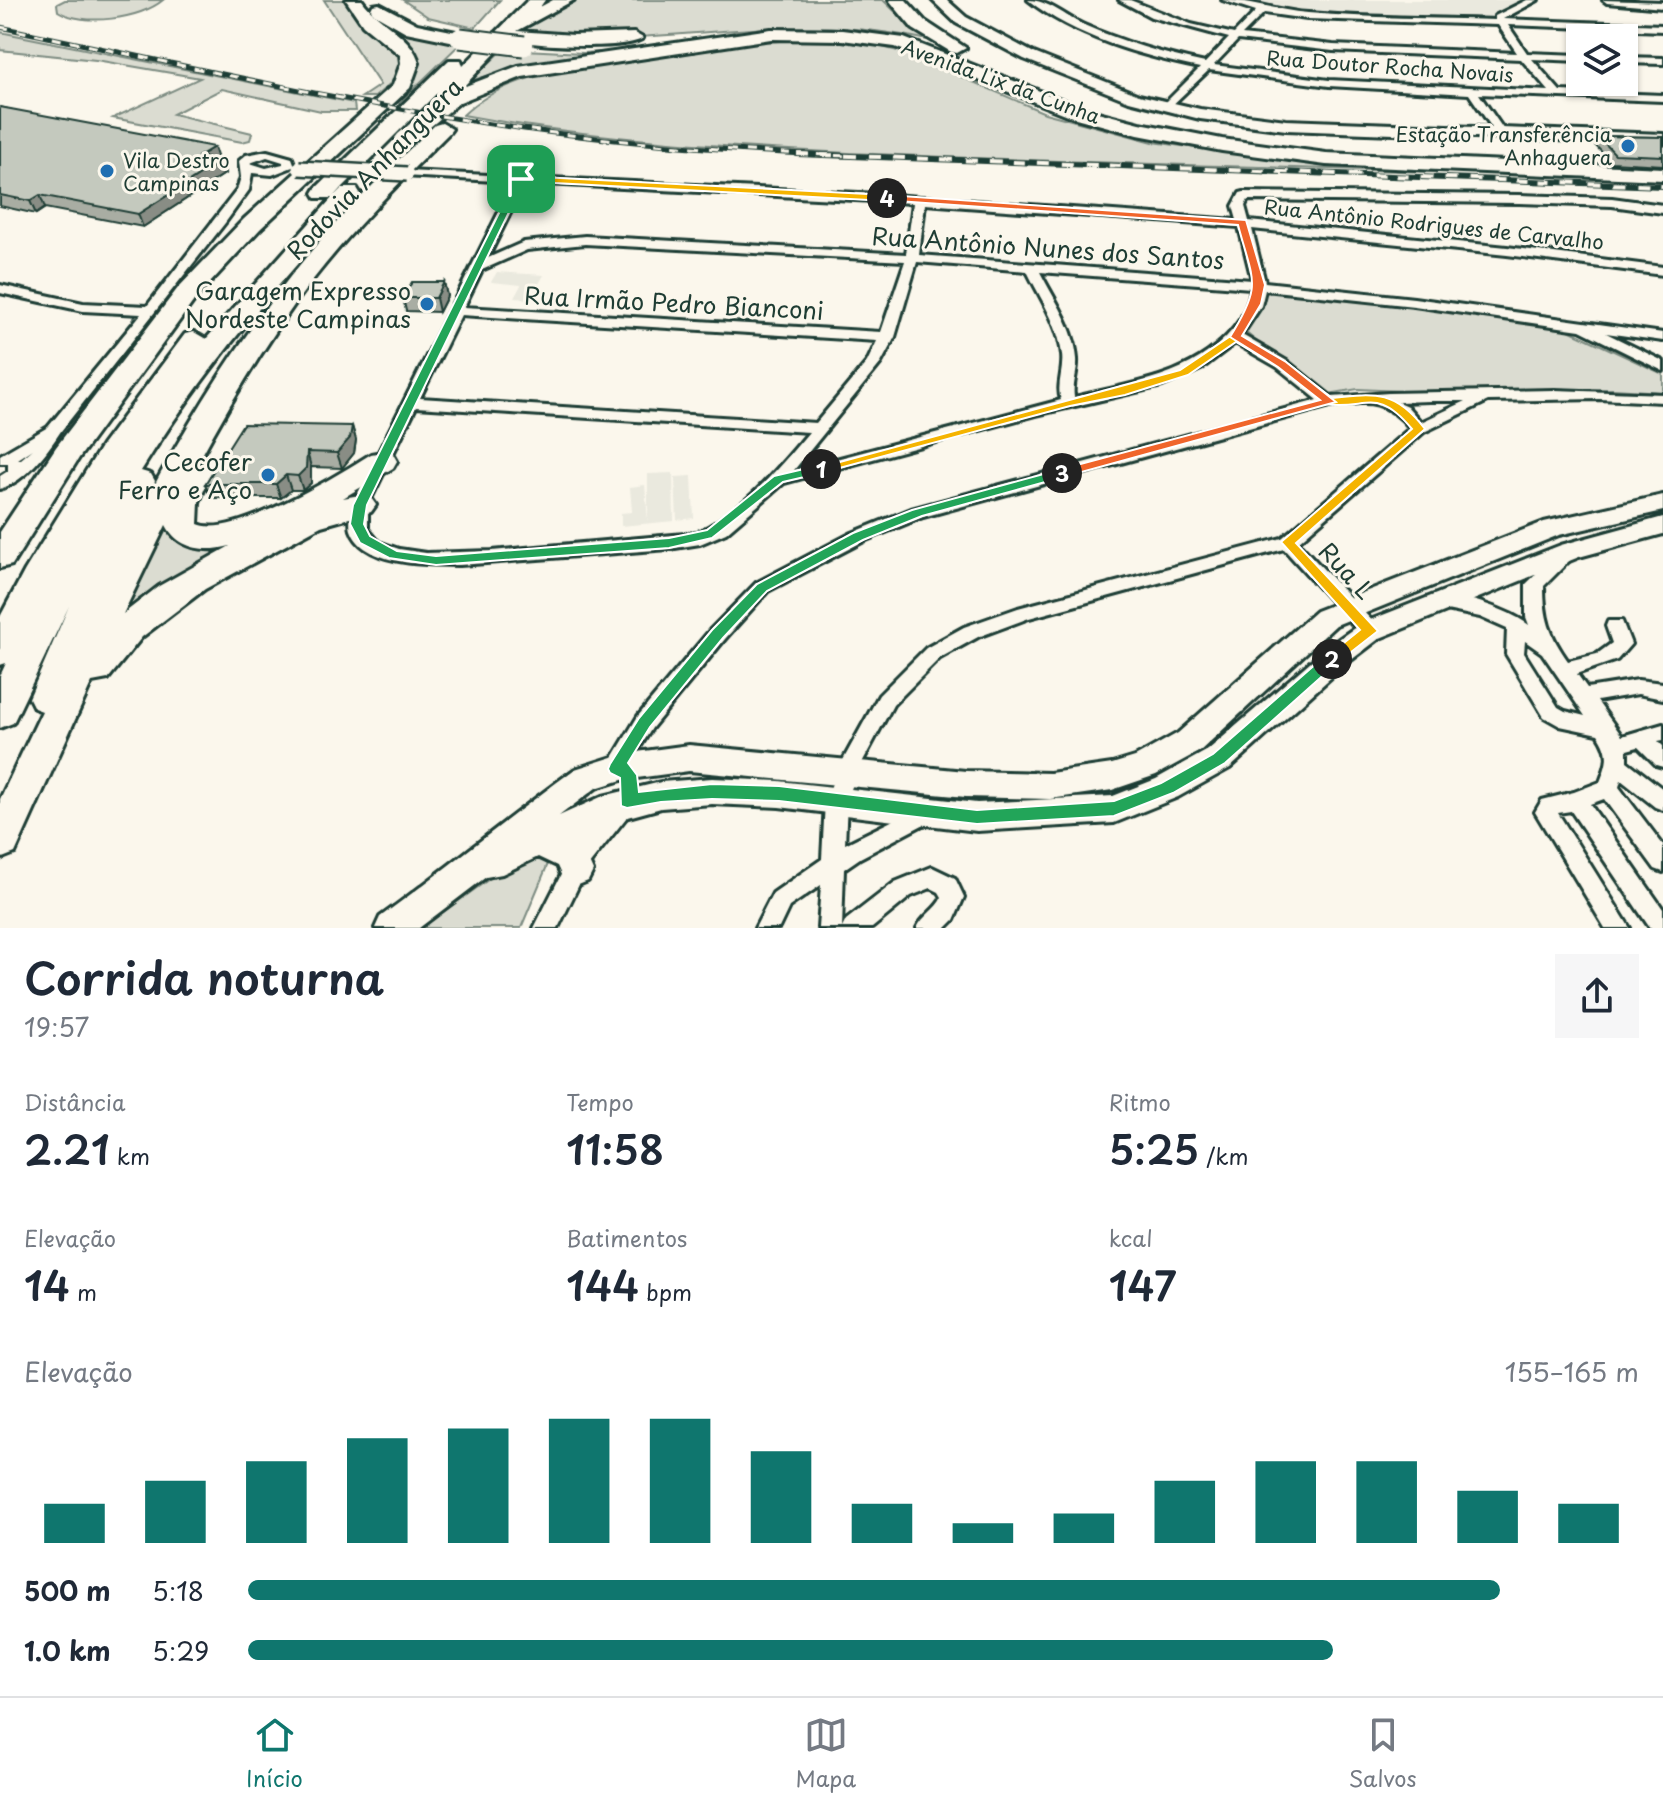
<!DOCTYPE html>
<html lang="pt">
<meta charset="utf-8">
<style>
body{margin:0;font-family:"Playpen Sans",sans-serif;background:#f6f6f7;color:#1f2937;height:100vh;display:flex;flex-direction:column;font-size:30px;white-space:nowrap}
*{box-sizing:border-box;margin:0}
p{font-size:26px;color:#747a83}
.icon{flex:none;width:44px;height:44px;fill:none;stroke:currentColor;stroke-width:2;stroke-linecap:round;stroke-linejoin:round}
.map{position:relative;height:928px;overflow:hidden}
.panel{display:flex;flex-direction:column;background:#fff;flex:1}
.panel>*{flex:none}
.controls{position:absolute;left:1566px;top:24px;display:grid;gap:16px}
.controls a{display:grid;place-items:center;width:72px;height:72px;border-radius:0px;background:#fff;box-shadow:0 2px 6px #0004;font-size:40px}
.pin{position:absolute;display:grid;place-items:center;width:68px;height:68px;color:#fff;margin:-34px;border-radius:16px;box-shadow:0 4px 12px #0006}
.km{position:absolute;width:40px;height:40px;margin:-20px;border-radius:50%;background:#222;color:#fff;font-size:22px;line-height:40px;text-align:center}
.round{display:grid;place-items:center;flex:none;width:84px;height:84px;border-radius:0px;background:#f6f6f7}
.head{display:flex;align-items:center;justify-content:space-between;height:136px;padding:0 24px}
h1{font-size:44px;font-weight:600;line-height:60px}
.stats{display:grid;grid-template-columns:repeat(3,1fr);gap:12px;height:136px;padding:8px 24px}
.stats div{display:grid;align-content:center}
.stats b{font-size:40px;font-weight:600}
.stats small{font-size:22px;font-weight:400}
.stats p{font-size:22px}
.chart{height:224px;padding:16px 24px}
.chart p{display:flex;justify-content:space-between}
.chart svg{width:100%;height:144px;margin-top:8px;stroke:#0f766e;stroke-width:6}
ul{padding:0 24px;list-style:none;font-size:26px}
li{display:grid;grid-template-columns:128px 96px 1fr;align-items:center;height:60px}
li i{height:20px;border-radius:10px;background:#0f766e}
.dock{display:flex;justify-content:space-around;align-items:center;height:112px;border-top:2px solid #e0e1e3;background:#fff;font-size:22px;color:#747a83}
.dock a{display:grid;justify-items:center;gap:4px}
.dock .selected{color:#0f766e}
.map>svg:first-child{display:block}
.built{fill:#eae9de}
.green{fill:#dbdcd1;stroke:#7d8c82;stroke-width:2}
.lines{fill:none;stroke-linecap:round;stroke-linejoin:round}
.street-casing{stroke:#1f3d34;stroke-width:6}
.secondary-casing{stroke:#1f3d34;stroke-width:6}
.highway-casing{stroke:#1f3d34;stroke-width:6}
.street{fill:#fbf7ec;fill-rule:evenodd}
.secondary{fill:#fbf7ec;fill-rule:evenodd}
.highway{fill:#fbf7ec;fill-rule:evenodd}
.rail-far1-casing{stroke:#1f3d34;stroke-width:5}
.rail-casing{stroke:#1f3d34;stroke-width:6}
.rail-far1{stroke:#fbf7ec;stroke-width:3;stroke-dasharray:9;stroke-linecap:butt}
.rail{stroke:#fbf7ec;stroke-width:4;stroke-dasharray:12;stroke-linecap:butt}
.street-bridge-casing{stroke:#1f3d34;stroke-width:18;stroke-linecap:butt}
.highway-bridge-casing{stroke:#1f3d34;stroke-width:23;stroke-linecap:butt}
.street-bridge{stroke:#fbf7ec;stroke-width:13}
.highway-bridge{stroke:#fbf7ec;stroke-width:19}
.wall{fill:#a9ada3;stroke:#1f3d34;stroke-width:2}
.shaded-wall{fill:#898d85;stroke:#1f3d34;stroke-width:2}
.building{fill:#c4c9be;stroke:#1f3d34;stroke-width:2}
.split-1{fill:#22a559;stroke:#fff;stroke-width:2}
.split-2{fill:#f5b400;stroke:#fff;stroke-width:2}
.split-3{fill:#22a559;stroke:#fff;stroke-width:2}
.split-4{fill:#f0652b;stroke:#fff;stroke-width:2}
.split-5{fill:#f5b400;stroke:#fff;stroke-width:2}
.poi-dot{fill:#1f6fb2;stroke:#fbf7ec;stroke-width:3}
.labels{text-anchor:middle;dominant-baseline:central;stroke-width:6;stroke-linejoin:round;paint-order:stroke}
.far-street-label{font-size:20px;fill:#1f3d34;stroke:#fbf7ec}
.far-poi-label{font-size:20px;fill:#1f3d34;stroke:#fbf7ec;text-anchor:end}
.street-label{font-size:24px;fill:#1f3d34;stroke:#fbf7ec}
.poi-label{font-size:24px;fill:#1f3d34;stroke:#fbf7ec;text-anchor:end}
</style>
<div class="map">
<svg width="1663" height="928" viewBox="0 0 1663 928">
<rect width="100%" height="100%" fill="#fbf7ec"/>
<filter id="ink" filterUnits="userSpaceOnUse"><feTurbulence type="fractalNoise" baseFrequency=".0125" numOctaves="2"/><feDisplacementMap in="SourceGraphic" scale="16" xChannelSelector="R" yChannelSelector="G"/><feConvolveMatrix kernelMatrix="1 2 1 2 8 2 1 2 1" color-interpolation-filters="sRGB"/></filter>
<g filter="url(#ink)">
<path class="built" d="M 1237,0 L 1526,0 L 1499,12 L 1494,17 L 1495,21 L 1314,15 L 1279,11 Z
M 497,272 L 544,275 L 530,299 L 514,298 L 521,285 L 491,282 Z
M 673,473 L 674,521 L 621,526 L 621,513 L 632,512 L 630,487 L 645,485 L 648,521 L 648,474 Z
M 692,476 L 694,518 L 677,520 L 675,477 Z"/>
<path class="green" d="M 65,0 L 163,0 C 141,19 83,27 58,11 L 57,4 Z
M 324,0 L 347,0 L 400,56 L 403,72 L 375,97 L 362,97 L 380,85 Z
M 403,0 L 500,0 L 475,28 L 428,17 Z
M 575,0 L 883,0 L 909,25 L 932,41 C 820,14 729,34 617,38 C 585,40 552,36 520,34 L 531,21 Z
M 373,13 L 462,42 L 399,103 L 393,102 L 415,70 Z
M 0,32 L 354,103 L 355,111 L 321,111 L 222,89 L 173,114 L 252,133 L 250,140 L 242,142 L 113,118 L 200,78 L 96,60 L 0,50 Z
M 823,40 L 870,44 L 906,53 L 1045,113 L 1153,142 L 1284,160 L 1437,172 C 1265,167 1094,163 922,156 C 768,150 615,143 463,115 C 511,69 585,67 647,57 C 706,48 764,39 823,40 Z
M 504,49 L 583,53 L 655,49 L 523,66 L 470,81 Z
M 1265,288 L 1560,326 L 1663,374 L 1663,392 L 1613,389 L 1444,393 L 1358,389 L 1328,394 L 1305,383 L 1244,331 Z
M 168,514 L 174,539 L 185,543 L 271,525 L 110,626 Z
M 524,854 L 550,859 L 521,928 L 421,928 Z"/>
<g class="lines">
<defs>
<path id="street" d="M 1028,0 C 1048,0 1066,17 1084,25 C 1123,42 1163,54 1205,63 L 1229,38 L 1151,17 L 1119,0 L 1130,0 L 1191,24 L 1234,34 L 1256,11 L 1222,0 C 1250,0 1279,11 1308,13 C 1370,18 1432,18 1495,20 L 1495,16 L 1527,0 L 1538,0 L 1503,19 L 1663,25 L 1663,31 L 1508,25 L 1527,53 L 1580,55 L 1580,61 L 1532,59 L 1560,91 L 1663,95 L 1663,101 L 1479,94 L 1506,133 L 1501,136 L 1497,135 L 1469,94 L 1329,86 L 1209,70 L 1167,110 L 1162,107 L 1163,105 L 1200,68 C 1142,56 1074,37 1028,0 ZM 1264,13 L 1307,19 L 1498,25 L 1517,53 L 1333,45 L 1242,35 ZM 1238,40 L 1333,51 L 1521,59 L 1549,91 L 1329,80 L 1214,65 Z
M 1603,0 L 1663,2 L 1663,8 L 1607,3 Z
M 1624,57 L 1663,58 L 1663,64 L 1624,63 Z
M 267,151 L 292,158 L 295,166 L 272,175 L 252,173 L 249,190 L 225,223 L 61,431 C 47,452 26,481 0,489 L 0,476 L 8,471 L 8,463 L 0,463 L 0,455 L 48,427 L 141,314 L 83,311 L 0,293 L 0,285 L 83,303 L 147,306 L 237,190 L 241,177 L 239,161 L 246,155 ZM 267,157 L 283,162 L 283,164 L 266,168 L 250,163 ZM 33,449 L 21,459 L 18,459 Z
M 407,171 L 879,194 L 1237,220 L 1233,206 L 1240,193 L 1244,192 L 1519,195 L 1612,198 L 1663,205 L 1663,213 L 1612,206 L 1519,203 L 1248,200 L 1245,206 L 1249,221 L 1507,247 L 1663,267 L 1663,275 L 1507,255 L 1252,229 L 1265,282 L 1414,298 L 1663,333 L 1663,341 L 1606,333 L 1663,361 L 1663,371 L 1580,330 L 1414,306 L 1265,290 L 1261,306 L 1242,335 L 1287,361 L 1332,397 L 1389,393 L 1555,390 L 1663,394 L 1663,402 L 1599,399 L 1488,401 L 1424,432 L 1298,542 L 1377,626 L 1379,631 L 1377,636 L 1363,636 L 1284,549 L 1029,618 L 978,637 L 940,658 L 893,705 L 857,772 L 847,801 L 845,844 L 924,805 L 932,808 L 935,814 L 932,820 L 860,858 L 844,869 L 842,928 L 818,928 L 821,885 L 789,907 L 779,928 L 755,928 L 773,893 L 822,859 L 825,801 L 837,771 L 879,695 L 926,648 L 964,627 L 1018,608 L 1282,538 L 1410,428 C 1384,397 1367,402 1330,406 L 923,517 L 864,541 L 768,591 L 725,639 L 652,728 L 623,775 L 616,777 L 609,775 L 606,769 L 638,716 L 711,629 L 756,583 L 852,533 L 911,509 L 1318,400 L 1277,367 L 1235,343 L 1201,369 L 1162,386 L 1036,415 L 784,483 L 726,533 L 700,544 L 669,549 L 460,565 C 429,565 363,566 351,530 C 349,524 351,512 352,505 L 514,182 L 403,176 L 401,174 ZM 525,183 L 913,203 L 906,254 L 585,236 L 524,242 L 488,258 ZM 925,204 L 1239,227 L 1252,280 L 919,255 ZM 585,244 L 905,261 L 881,332 L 464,307 L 482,270 L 527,250 ZM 917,262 L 1027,271 C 1040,298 1059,325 1062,355 C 1064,371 1056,385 1061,400 L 794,470 L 881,363 L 895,337 ZM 1040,272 L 1251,288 C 1250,303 1243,317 1234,328 C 1194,377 1131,383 1074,397 C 1072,384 1078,372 1077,359 C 1075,328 1054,299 1040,272 ZM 461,315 L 877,341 L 867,362 L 816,423 L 420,398 ZM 1430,401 L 1466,401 L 1421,422 L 1407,406 L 1398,402 ZM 416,407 L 809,432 C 777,470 742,512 696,533 L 492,551 L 426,553 L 399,549 L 379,542 L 368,529 L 368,505 Z
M 1566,549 L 1572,551 L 1575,555 L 1544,586 C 1544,618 1549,634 1568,661 L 1597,654 L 1612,643 L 1606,626 L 1608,621 L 1622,621 L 1631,644 L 1617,660 L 1577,674 L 1587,688 L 1638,680 L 1663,683 L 1663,699 L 1638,694 L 1597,701 L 1622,736 L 1663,724 L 1663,740 L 1658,741 L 1663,746 L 1663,767 L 1656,765 L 1638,747 L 1627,750 L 1627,761 L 1663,789 L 1663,810 L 1655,807 L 1621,780 L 1619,787 L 1663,845 L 1663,872 L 1655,869 L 1604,799 L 1590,804 L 1663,909 L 1663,928 L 1650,928 L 1571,811 L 1558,813 L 1630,928 L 1605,928 L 1535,812 L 1542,800 L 1574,792 L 1600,782 C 1608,762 1611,753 1598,734 L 1560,726 L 1544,717 L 1506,654 L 1507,629 L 1480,617 L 1437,608 L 1434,603 L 1437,598 C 1460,591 1512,612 1529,625 L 1526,617 L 1526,584 L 1560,551 ZM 1525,641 L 1542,653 L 1585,716 L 1565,711 L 1558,707 L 1524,653 Z
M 622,798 L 630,801 L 633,807 L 630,813 L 588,866 L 558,928 L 534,928 L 569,859 L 571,820 L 574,814 L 582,811 L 590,814 L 592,827 L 614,801 Z
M 932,867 L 955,878 L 964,897 L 954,920 L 946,928 L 917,928 C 923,915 936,910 942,897 L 939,892 L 931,888 L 911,896 L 872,928 L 842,928 L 846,920 L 895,882 Z"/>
<path id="secondary" d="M 932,0 L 947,0 L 966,17 L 1034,53 L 1139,95 L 1200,109 L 1286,120 L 1663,134 L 1663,144 L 1286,130 L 1200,119 L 1129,101 L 1024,59 L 956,23 Z
M 1663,495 L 1663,511 L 1559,535 L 1336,625 L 1200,751 L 1156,775 L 1112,790 L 1050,799 L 966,797 L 689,771 L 622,780 L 596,788 L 559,816 L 603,796 L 661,782 L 712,778 L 779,781 L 977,803 L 1113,796 L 1156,779 L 1208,750 L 1326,648 L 1360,624 L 1561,545 L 1663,517 L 1663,534 L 1579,557 L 1380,638 L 1346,664 L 1230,768 L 1178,797 L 1114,823 L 977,831 L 779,807 L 712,804 L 661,808 L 610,822 L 570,841 L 582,846 L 593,871 L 588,881 L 576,886 L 564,881 L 557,866 L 538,857 L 502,874 L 486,877 L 419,928 L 375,928 L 380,917 C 446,869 509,817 575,769 L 622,754 L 689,745 L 966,771 L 1050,773 L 1112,764 L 1135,757 L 1178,733 L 1316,611 L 1544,522 Z"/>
<path id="highway" d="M 346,0 L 362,0 C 378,23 414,37 419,63 L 410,88 L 260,229 L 196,298 L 79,458 L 12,565 L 0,568 L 0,532 L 56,447 L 178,288 L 244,219 L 393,85 L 401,63 L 400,55 L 363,25 Z
M 528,0 L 545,0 L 540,7 L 553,0 L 574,0 L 517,31 L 574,35 L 634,33 L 643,38 C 630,50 527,47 510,38 L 463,87 L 518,66 L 771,29 L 842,30 L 904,38 L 1086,109 L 1140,123 L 1222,139 L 1326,153 L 1663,168 L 1663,180 L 1326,165 L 1222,151 L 1138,135 L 1072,117 L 895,47 L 842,40 L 771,39 L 522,77 L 460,102 L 412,142 L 398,142 L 395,138 L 398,134 L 442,97 L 437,93 L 440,90 L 332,198 L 316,198 L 313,193 L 316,188 L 449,60 L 461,60 L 463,66 Z
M 889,0 L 906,0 L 925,21 L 966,48 L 957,53 L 951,52 L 913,29 Z
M 379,4 L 417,24 L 466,34 L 469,38 L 460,43 L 406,32 L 373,13 L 371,9 L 373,5 Z
M 442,123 L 452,129 L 449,133 C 401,181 353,228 311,282 C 268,339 231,401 197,464 L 207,466 L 211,473 L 199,502 L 198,524 C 231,540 340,474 371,454 L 382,452 L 393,454 L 397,461 L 393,468 L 343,498 L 360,495 L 371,498 L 376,505 L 371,512 L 321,526 L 205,589 L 142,637 L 108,679 L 92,682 L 15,853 L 0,859 L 0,799 L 42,711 L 34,708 L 29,698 L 69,606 L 13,723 L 0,728 L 0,676 L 6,663 L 0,665 L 0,617 L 25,570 L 102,445 L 185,334 L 194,332 L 206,339 L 341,188 L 357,188 L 360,193 L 357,198 C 277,284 202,372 141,471 L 151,474 L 155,481 L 149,495 C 194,411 246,329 307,256 C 346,209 391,167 435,125 ZM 166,525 C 178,549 205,553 230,546 L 159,586 L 123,614 Z"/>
</defs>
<use href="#street" class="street-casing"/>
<use href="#secondary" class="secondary-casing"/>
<use href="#highway" class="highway-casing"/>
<use href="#street" class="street"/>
<use href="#secondary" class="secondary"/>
<use href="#highway" class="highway"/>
<defs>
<path id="rail-far1" d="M 0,27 C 174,63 348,104 524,129 C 632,144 742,152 851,156"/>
<path id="rail" d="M 797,154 L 1663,186"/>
</defs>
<use href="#rail-far1" class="rail-far1-casing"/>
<use href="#rail" class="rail-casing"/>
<use href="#rail-far1" class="rail-far1"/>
<use href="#rail" class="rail"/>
<defs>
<path id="street-bridge" d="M 299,168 L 407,174"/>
<path id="highway-bridge" d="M 460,38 L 524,46"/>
</defs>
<use href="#street-bridge" class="street-bridge-casing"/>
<use href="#highway-bridge" class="highway-bridge-casing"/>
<use href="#street-bridge" class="street-bridge"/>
<use href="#highway-bridge" class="highway-bridge"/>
</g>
<path class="wall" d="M 0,107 L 218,159 L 217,160 L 226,173 L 143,227 L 45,208 L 36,214 L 0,206 Z
M 1598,136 L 1663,137 L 1663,165 L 1611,162 L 1594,144 Z
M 444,282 L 447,296 L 439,312 L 406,311 L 403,298 Z
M 352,426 L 356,440 L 354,453 L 342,468 L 311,467 L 311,483 L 303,490 L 291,490 L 281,498 L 211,498 L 205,484 Z"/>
<path class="shaded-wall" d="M 214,147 L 218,159 L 203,169 L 199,156 Z
M 222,161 L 226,173 L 143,227 L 138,214 Z
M 40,195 L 45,208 L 36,214 L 30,201 Z
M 444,282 L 447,296 L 439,312 L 436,298 Z
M 352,426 L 356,440 L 354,453 L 342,468 L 337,453 Z
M 307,452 L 311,467 L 311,483 L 303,490 L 298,476 Z
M 286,475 L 291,490 L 281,498 L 276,484 Z"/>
<path class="building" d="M 0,107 L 214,147 L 199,156 L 222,161 L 138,214 L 40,195 L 30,201 L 0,195 Z
M 1598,136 L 1663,137 L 1663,156 L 1615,154 Z
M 412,282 L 444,282 L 436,298 L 403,298 Z
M 243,424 L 352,426 L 350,438 L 337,453 L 307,452 L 306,468 L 298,476 L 286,475 L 276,484 L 205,484 Z"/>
</g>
<path class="split-1" d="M 521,176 L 525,179 L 367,505 L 364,524 L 370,536 L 397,551 L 436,556 L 669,538 L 707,530 L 774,476 L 821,465 L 826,466 L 826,472 L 783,482 L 712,538 L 669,548 L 436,565 L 389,558 L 360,543 L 350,524 L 353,505 L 516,179 Z"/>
<path class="split-2" d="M 1235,333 L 1286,362 L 1332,398 C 1377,393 1396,391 1425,429 L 1296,543 L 1378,631 L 1337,663 L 1326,663 L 1324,659 L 1360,630 L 1281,542 L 1412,429 C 1376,386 1368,410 1325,404 L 1278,367 L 1236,342 L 1188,375 L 1125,395 L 1070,406 L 821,473 L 814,469 L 1180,370 Z"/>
<path class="split-3" d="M 1062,469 L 1069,473 L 1067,476 L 922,516 L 863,540 L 767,591 L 723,638 L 650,727 L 628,763 L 637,775 L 639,792 L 712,784 L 779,786 L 977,810 L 1114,801 L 1161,783 L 1213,754 L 1326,655 L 1337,655 L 1337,663 L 1225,763 L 1173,793 L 1114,816 L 977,824 L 779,801 L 712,799 L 661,802 L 627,808 L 621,806 L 620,778 L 610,773 L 608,769 L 610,764 L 639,718 L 712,630 L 757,584 L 853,533 L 912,510 Z"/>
<path class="split-4" d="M 887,195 L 1246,220 L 1265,285 L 1261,304 L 1242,336 L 1286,362 L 1336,402 L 1067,476 L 1058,476 L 1058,470 L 1320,400 L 1278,367 L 1230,337 C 1263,284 1253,282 1238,225 L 883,200 Z"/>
<path class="split-5" d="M 521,176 L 887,195 L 891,198 L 887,201 L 517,181 Z"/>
<g class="poi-dot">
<circle cx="1628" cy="146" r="8"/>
<circle cx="107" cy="171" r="8"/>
<circle cx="427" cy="304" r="8"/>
<circle cx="268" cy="475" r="8"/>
</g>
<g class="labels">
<g class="far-street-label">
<text transform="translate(1390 66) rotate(4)">Rua Doutor Rocha Novais</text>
<text transform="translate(1001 81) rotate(20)">Avenida Lix da Cunha</text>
<text transform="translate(1434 224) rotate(6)">Rua Antônio Rodrigues de Carvalho</text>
</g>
<g class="far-poi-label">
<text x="1612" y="134">Estação Transferência<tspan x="1612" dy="23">Anhaguera</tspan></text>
<text x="123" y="160" text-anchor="start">Vila Destro<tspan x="123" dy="23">Campinas</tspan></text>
</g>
<g class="street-label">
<text transform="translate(374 168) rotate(-46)">Rodovia Anhanguera</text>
<text transform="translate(1048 247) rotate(4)">Rua Antônio Nunes dos Santos</text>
<text transform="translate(674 302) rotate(3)">Rua Irmão Pedro Bianconi</text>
<text transform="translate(1347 570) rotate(47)">Rua L</text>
</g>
<g class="poi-label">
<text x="411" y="290">Garagem Expresso<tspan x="411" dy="28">Nordeste Campinas</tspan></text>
<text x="252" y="461">Cecofer<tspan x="252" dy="28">Ferro e Aço</tspan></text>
</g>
</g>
</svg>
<div class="controls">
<a><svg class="icon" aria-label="layers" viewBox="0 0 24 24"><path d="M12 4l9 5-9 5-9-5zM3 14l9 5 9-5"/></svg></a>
</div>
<div class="pin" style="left:521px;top:179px;background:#1e9e55"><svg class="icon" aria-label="arrive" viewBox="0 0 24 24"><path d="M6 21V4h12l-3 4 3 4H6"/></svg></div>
<b class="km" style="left:821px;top:469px">1</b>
<b class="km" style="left:1332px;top:659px">2</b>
<b class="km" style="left:1062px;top:473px">3</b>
<b class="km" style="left:887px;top:198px">4</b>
</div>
<section class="panel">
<div class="head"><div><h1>Corrida noturna</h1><p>19:57</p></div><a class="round"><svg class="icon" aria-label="share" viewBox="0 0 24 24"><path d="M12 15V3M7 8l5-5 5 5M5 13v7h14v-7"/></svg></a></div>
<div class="stats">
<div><p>Distância</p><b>2.21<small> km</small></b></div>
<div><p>Tempo</p><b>11:58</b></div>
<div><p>Ritmo</p><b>5:25<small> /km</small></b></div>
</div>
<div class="stats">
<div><p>Elevação</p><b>14<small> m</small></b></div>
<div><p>Batimentos</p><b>144<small> bpm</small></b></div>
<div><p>kcal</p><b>147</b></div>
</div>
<div class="chart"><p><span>Elevação</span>155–165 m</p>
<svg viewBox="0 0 160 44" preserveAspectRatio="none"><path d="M5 44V32M15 44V25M25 44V19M35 44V12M45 44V9M55 44V6M65 44V6M75 44V16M85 44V32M95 44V38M105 44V35M115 44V25M125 44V19M135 44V19M145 44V28M155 44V32"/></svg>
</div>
<ul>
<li><b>500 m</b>5:18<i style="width:90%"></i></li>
<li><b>1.0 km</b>5:29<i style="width:78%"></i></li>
</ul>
</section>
<nav class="dock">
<a class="selected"><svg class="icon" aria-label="home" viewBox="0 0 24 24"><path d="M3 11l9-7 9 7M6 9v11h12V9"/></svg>Início</a>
<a><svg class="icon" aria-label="map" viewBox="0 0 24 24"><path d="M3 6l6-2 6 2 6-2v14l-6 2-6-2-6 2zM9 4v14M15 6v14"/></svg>Mapa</a>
<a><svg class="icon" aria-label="saved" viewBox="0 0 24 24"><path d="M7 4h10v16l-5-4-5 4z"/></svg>Salvos</a>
</nav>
